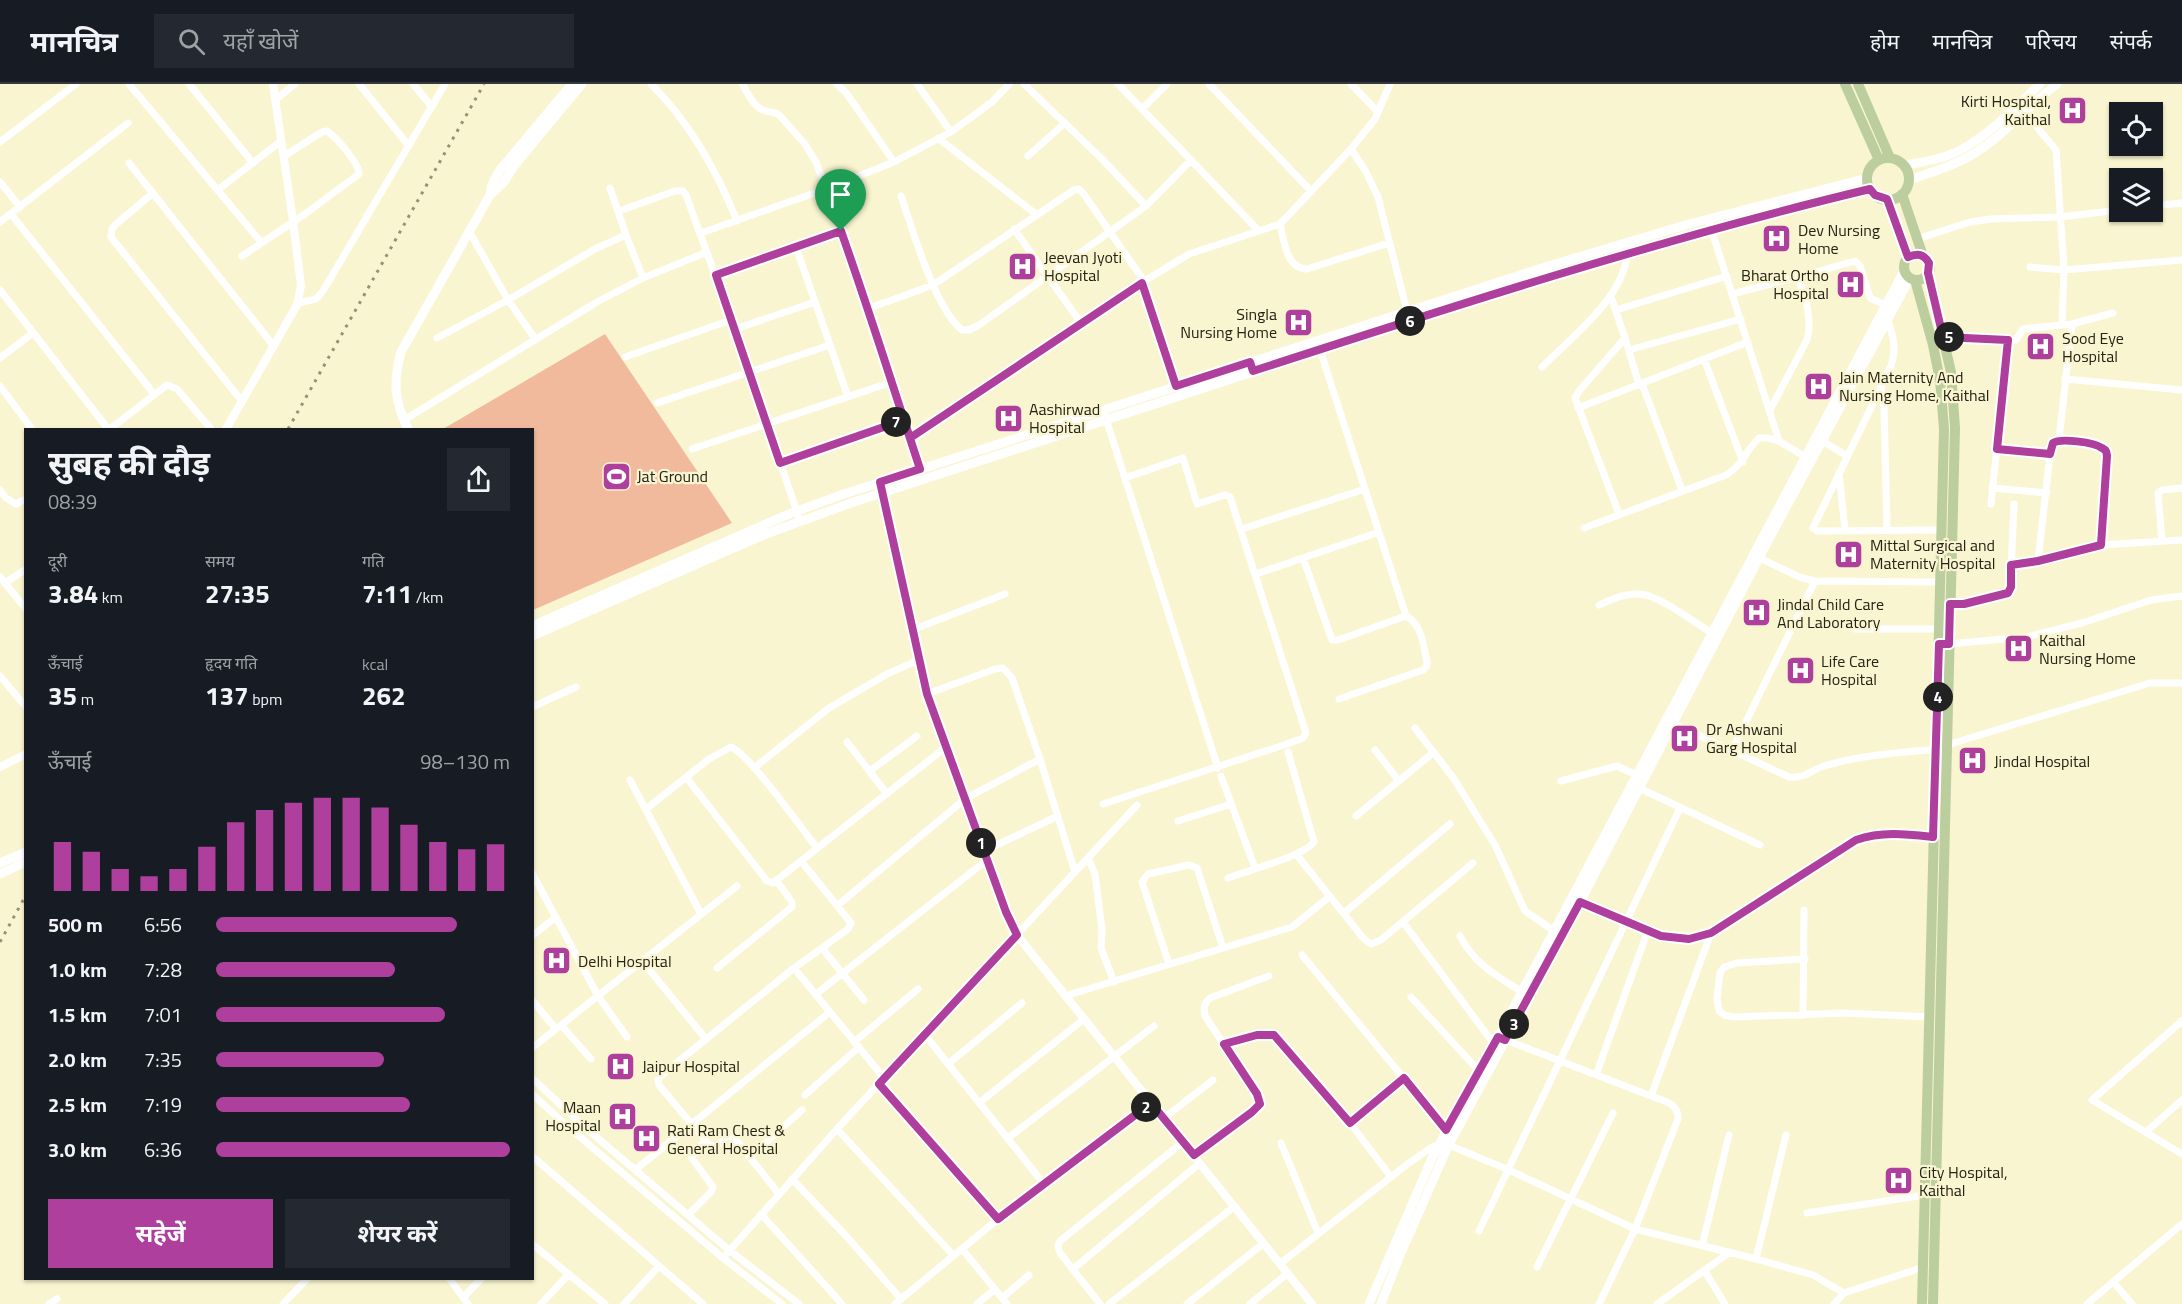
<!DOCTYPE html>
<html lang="hi">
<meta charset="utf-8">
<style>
body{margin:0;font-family:"Titillium Web","Noto Sans Devanagari",sans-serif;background:#242831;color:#f1f3f6;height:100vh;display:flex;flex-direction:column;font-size:22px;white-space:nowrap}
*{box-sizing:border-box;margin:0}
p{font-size:20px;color:#9ea1a6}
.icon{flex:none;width:33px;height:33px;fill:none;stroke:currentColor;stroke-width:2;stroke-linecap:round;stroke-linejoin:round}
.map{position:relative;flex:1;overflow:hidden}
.panel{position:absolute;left:24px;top:344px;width:510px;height:852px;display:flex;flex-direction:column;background:#171b24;border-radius:0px;box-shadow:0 2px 4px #0004}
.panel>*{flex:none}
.buttons{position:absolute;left:2109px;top:18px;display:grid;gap:12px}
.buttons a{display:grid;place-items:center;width:54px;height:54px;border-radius:0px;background:#171b24;box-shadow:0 2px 4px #0004;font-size:30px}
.pin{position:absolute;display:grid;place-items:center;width:51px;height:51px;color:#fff;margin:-62px -26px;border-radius:50% 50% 50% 0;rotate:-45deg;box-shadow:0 0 6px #0007}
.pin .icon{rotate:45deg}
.km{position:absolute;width:30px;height:30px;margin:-15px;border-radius:50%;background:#222;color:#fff;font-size:16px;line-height:30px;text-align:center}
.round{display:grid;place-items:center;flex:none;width:63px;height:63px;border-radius:0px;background:#242831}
.head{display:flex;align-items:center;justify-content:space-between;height:102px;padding:0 24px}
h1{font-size:33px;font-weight:700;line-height:45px}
.stats{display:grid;grid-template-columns:repeat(3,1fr);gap:9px;height:102px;padding:6px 24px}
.stats div{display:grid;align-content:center}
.stats b{font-size:26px;font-weight:700}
.stats small{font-size:16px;font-weight:400}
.stats p{font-size:16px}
.chart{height:168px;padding:12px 24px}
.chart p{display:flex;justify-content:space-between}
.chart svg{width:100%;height:108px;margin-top:6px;stroke:#ae3f9c;stroke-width:6}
.action{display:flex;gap:12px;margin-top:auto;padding:12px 24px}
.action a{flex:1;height:69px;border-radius:0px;background:#ae3f9c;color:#fff;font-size:24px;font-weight:700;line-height:69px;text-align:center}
.action a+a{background:#242831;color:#f1f3f6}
ul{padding:0 24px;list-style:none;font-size:20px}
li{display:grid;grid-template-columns:96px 72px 1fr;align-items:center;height:45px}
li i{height:15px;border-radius:8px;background:#ae3f9c}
header{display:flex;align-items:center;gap:36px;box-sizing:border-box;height:84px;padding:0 30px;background:#171b24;border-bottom:2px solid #363941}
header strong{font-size:28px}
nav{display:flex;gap:33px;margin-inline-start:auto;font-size:21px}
.search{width:420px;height:54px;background:#242831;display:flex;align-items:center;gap:15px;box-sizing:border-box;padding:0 21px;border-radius:0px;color:#9ea1a6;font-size:22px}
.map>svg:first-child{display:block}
.garden{fill:#f2ba9c}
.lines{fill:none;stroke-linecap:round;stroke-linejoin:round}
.minor{stroke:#fff;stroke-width:7}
.tertiary{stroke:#fff;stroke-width:8}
.secondary{stroke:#fff;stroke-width:9}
.primary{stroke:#bcce9e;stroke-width:10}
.rail{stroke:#959279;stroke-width:3;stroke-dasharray:3 6;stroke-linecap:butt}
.route-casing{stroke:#fff;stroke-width:12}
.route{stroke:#ae3f9c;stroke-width:8}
.labels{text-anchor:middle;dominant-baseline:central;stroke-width:4.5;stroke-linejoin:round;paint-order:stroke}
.poi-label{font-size:16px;fill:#252316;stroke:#faf5d1;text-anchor:start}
</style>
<header>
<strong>मानचित्र</strong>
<div class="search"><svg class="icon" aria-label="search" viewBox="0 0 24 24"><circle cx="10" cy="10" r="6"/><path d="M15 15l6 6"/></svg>यहाँ खोजें</div>
<nav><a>होम</a><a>मानचित्र</a><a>परिचय</a><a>संपर्क</a></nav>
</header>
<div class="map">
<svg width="2182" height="1220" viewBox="0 0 2182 1220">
<rect width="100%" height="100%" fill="#faf5d1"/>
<path class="garden" d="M 605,250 L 732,439 L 533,526 L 532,345 L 443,345 Z"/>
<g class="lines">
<path class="minor" d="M 129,0 L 261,158
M 189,0 L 253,79
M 359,0 L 409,62
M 413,0 L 432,23
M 651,0 C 689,38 717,87 737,137
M 742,0 C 748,9 754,25 766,27 C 772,29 775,27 780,32 L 805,60 L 816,78 L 844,154 L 920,385
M 837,0 L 847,10 L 894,78
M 917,0 L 951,48
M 1024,0 L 1104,77 L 1146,122
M 1118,0 L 1259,147
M 1209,0 L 1311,107
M 1351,0 L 1378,28
M 275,16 L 295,0
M 1142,25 L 1167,0
M 2022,25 L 2056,66 L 2064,186 L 2062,240
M 938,54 L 1037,131
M 0,58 L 76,0
M 1351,65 L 1366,88 L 1378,113 L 1408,231
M 1028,72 L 1065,39
M 129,79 L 273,261
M 0,98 L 20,123
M 610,104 L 626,151 L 643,194
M 219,105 L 281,57
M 153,109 L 115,141 L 112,145 L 111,153 L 241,316
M 901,112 C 913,146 935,225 962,246 L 969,246 L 979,241 L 1146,122 L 1191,76
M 2152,122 L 2182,119
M 619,127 L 675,107 L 683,107 L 686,111 L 742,265 L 800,437
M 11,130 L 154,310
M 1708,135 L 1779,357 L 1809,375
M 0,138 L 128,39
M 1280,140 C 1284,156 1286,185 1307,185 L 1389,159
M 1014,145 L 1081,239
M 469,147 L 508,216 L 536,256
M 701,149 L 826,105 L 894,78 L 951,48 L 992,18 L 1009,0
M 1917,155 L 1970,138 L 1991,135 L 2060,133 L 2120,126
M 796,163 L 848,313
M 242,172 L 305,130 L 359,90 C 359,79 336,53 327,47 L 322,48 L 284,72
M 2030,183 L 2064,186 L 2182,176
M 716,191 L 841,147
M 1798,193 L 1855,177 L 1860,182 L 1870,214 L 1886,221
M 1141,199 L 1176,302
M 0,206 L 108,345
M 1732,210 L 1798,193 C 1805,214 1813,234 1807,256 L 1770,326
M 1611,213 L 1625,254 L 1639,301
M 298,219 L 316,215 L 323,207 L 445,0
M 867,225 L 933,201 L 1074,106 L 1079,105 L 1083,109 L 1144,197
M 1616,226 L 1727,192
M 1888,236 C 1893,253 1897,264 1891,282 L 1813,444 L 1818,447 L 1942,446
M 735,245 L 815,218
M 1943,253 L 2016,256 L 2023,245 L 2072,240 L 2113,229
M 437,254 L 508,216 L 595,165 L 626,151
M 1320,266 L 1406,532 C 1422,540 1423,561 1427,577 L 1427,582 L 1423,586 L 1339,615
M 1629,266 L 1741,235
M 625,273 L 731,236
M 0,274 L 33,249
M 1704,275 L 1743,378
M 1542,283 C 1572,253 1624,213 1627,170
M 2065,295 L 2182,306
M 1642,300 L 1682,406
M 0,302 L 32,345
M 1881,303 L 1884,322 L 1887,446
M 657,319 L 830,261
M 1578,324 L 1748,258
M 1105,332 L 1218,684
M 404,336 L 597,218 L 643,194 L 707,168
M 110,345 L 167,301 L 177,305 L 211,345
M 910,354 L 1141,199 L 1189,170 L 1280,140 L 1351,65 L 1375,35 L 1390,0
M 2059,355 C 2074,357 2103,356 2107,372 L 2101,461
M 1822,357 L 1847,372
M 692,365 L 892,298
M 1997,365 L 2050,370
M 780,379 L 904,336
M 1839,389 L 1845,446
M 1992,404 L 2047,409
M 0,406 L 6,414 L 16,420 L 26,415
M 1991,420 L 2008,256
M 1619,430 L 1575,314 L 1579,307 L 1625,254
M 1584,444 L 1726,391 C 1745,379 1744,368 1759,354 L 1768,354 L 1779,357
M 1242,445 L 1365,405
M 2162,456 L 2158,409 L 2162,406 L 2182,404
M 1755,472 L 1802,494 L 1815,497 L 1941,498
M 1303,474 L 1332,556 L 1338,556 L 1406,532
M 2038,477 L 2050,370 L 2053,359 L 2059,355 L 2072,240
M 2011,481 L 2038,477 L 2101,461 L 2182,456
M 1256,490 L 1379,448
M 0,493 L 26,525
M 5,499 L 26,485
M 1950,520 C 1969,519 1994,517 2010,507 L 2014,420
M 1599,521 C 1611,516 1625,509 1639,510 C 1658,510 1698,541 1716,552
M 1855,545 L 1940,545
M 912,546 L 1005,510
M 1948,560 L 2026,553 L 2082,539 L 2151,516 L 2182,512
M 0,592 L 26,623
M 927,610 L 995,585 L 1003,584 L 1012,594 L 1040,675 L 1075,788
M 532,623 L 576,603
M 1670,638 L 1789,693 C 1804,695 1811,686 1824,682 C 1860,671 1899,669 1937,665
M 1415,644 L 1454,695 L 1495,761 L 1525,827 L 1554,847
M 847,658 L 887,710
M 1947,661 L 2150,599 L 2182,599
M 1375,666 L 1399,697
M 1732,666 L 1815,497
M 754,684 L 829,624 L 887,590 L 919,576
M 870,687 L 917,652
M 1221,692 L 1255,784
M 686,693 L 767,797 L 773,799 L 946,663
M 630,696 L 701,830
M 1561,697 L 1617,682 L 1639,692
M 1637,703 L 1760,761
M 1103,720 L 1284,661 L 1303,654 L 1306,649 L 1230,413 L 1225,411 L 1197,420 L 1183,374 L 1125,394
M 646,725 L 709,675 L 731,663 C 751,672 801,744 817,764
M 1356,732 L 1434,668
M 1178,737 L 1231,720
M 984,767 L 1058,732
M 1296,770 L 1364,855 L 1371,860 L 1381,856 L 1473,779
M 1088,774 L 1095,790 L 1102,846 L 1101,864 L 1114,898
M 801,777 L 851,839 L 848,845 L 822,864
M 532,789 L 598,912 L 627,953
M 1228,794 C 1246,787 1304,772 1314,758 L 1288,668
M 1577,816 L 1661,852 L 1689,855 L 1711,849 L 1856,756 C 1885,746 1907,752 1937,753
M 838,821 L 965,715 L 1040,675
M 1344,829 L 1450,740
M 1403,838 L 1494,960
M 532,852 L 556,833
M 1460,852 C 1475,881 1496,891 1522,908
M 1302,871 L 1449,1049
M 1805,875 L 1737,879 L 1724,883 L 1720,889 L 1717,914 L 1719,927 L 1724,931 L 1734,933 L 1844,929 L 1930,933
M 642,877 L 706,955
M 1169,880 L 1142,798 L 1148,790 L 1189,781 L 1197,784 L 1223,864
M 717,884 L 792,823 L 792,818 L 776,796
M 794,884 L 884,994
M 816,910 L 987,776
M 1065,912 L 1292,843 L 1329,813
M 1411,913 L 1479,987
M 532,916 L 556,945
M 1803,931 L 1804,826
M 2182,937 L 2092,1016 L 2182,1070
M 561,941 L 591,975
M 925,951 L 1044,1100
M 1503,955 L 1651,1012 C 1664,1017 1679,1019 1678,1035 L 1635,1145 L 1599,1220
M 854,958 L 918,905
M 1224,960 L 1257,952 L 1274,951 L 1350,1039 L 1391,1093
M 532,964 L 737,802
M 948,980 L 1022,919
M 1596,991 L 1648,846
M 532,994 L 580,1039 L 729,1166 L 799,1220
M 879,1000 L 998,1135
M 532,1010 L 567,1042 L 723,1174 L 782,1220
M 805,1011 L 859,963
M 1651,1012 L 1711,849
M 979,1019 L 1084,935
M 1164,1034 L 1213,996
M 1350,1039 L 1404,994
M 837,1045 L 953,1171
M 2146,1048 L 2182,1016
M 1008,1054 L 1154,942
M 1281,1059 L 1318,1149
M 1194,1071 L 1252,1028 L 1260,1020 L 1257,1010 L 1205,932 C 1203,924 1204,920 1210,914 L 1269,892
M 532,1072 L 703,1220
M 750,1073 L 802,1026
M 635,1086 L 830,928
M 792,1095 L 848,1154 L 901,1215
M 779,1110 L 733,1052 L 728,1052 L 716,1062 L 709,1061 L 659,1001 L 658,996 L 663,990 L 794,884 L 822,864 L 864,916
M 1807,1129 L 1925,1111
M 761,1130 L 842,1220
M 688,1131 L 711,1108 L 713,1103 L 691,1073 L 705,1057
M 1479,1147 L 1680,724
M 532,1160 L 605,1220
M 1702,1162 L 1729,1051
M 962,1165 L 1007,1220
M 723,1174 L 837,1045 L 1137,721
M 1756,1175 L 1786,1051
M 1281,1179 L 1405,1082 L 1432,1063 L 1444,1059 L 1509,1086 L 1635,1145 L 1756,1175 L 1813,1191 L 1844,1209 L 1924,1183
M 1537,1183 L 1613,1029
M 1073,1185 L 1200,1079
M 1704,1186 L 1725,1220
M 449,1194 L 468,1220
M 2113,1198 L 2132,1220
M 463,1214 L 482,1194
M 1002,1214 L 1029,1191
M 49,1220 L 57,1215
M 283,1220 L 308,1194
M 541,1220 L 569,1190
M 624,1220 L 659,1182
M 895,1220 L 998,1135 L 1151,1019
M 977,1220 L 995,1205
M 1100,1220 L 1060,1169 L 1058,1162 L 1060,1157 L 1183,1058
M 1109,1220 L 1235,1122
M 1187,1220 L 1264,1159
M 1250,1220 L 1288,1189
M 1657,1220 L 1730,1168
M 1834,1220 L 1844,1209
M 2087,1220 L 2182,1140"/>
<path class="tertiary" d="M 226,345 L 297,221 L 301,202 L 293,137 L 273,0
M 881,403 L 927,610 L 1006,828 L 1017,851 L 1312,1220
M 0,683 L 26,670"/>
<path class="secondary" d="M 1904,81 C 1925,78 1948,74 1966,63 C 1993,47 2017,22 2040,0
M 1909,96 C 1929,89 1951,83 1970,72 C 2003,53 2027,23 2057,0
M 490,111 L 492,100 L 500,86 L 572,0
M 408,345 C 394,316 393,298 401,268 L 490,111 L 504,98 L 514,82 L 582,0
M 532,542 L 789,430 L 841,411 L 1545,183 L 1689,140 L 1868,94
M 532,552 L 766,450 L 851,419 L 1544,193 L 1784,126 L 1870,105
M 0,779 L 26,768
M 0,790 L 26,778
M 1369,1220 L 1433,1072 L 1498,953 L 1904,187
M 1381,1220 L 1400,1171 L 1449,1060 L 1568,841 L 1769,455 L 1910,194"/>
<path class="primary" d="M 1845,0 L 1879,76
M 1858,0 L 1890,74
M1867 95a21 21 0 1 1 42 0a21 21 0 1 1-42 0Z
M 1902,110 L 1923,172
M 1887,115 L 1909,173
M1904 183a13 13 0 1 1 26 0a13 13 0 1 1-26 0Z
M 1928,189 L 1951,288 L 1955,344 L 1933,1220
M 1915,196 L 1933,261 L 1940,296 L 1944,345 L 1922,1220"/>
<path class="rail" d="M 288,345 L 484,0
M 0,858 L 26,811"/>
</g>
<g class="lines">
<defs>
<path id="route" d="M 841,147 C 869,226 894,306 920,385 L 880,398 L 927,610 L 1006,828 L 1017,851 L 879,1000 L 998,1135 L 1151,1019 L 1194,1071 L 1252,1028 L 1260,1020 L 1257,1010 L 1224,960 L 1257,951 L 1274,951 L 1350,1039 L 1404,994 L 1446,1046 L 1498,953 L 1505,956 L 1580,818 L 1661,852 L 1689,855 L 1711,849 L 1856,756 C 1882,747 1906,750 1933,753 L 1939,560 L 1949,560 L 1950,520 L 1964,520 L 2008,509 L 2011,503 L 2011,481 L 2038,477 L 2101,461 L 2107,372 C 2106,367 2107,367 2102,364 C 2094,358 2060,354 2053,359 L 2050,370 L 1997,365 L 2008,256 L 1943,253 L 1928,189 L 1929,179 C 1924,170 1917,169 1908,173 L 1887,115 L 1875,111 L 1870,105 C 1661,155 1457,221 1253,287 L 1250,278 L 1176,302 L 1142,199 L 910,354 L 904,336 L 780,379 L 716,191 L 841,147"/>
</defs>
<use href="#route" class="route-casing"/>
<use href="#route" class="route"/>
</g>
<defs>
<symbol id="hospital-square" viewBox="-11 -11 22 22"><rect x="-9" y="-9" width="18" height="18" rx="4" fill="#ae3f9c" stroke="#faf5d1"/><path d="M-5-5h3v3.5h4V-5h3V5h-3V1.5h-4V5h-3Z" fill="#fff"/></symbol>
<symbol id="stadium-square" viewBox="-11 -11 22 22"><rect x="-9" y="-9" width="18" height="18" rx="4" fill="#ae3f9c" stroke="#faf5d1"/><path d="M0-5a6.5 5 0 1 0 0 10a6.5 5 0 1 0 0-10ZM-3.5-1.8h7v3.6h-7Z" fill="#fff"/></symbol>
</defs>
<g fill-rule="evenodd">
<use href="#hospital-square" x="2056" y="10" width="33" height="33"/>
<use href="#hospital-square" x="1760" y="138" width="33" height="33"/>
<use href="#hospital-square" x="1006" y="166" width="33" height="33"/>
<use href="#hospital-square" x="1834" y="184" width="33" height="33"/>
<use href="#hospital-square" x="1282" y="222" width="33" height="33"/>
<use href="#hospital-square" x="2024" y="246" width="33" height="33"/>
<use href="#hospital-square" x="1802" y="286" width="33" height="33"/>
<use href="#hospital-square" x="992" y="318" width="33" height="33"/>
<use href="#stadium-square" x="600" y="376" width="33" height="33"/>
<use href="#hospital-square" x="1832" y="454" width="33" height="33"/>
<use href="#hospital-square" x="1740" y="512" width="33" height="33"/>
<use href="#hospital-square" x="2002" y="548" width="33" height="33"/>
<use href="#hospital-square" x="1784" y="570" width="33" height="33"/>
<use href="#hospital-square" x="1668" y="638" width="33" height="33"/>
<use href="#hospital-square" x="1956" y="660" width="33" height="33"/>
<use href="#hospital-square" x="540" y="860" width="33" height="33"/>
<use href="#hospital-square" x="604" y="966" width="33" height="33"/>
<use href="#hospital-square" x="606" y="1016" width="33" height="33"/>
<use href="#hospital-square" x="630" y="1038" width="33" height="33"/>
<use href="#hospital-square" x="1882" y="1080" width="33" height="33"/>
</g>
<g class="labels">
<g class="poi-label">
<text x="2051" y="17" text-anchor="end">Kirti Hospital,<tspan x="2051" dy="18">Kaithal</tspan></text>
<text x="1798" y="146">Dev Nursing<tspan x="1798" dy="18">Home</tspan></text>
<text x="1044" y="173">Jeevan Jyoti<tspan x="1044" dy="18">Hospital</tspan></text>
<text x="1829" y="191" text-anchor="end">Bharat Ortho<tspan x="1829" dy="18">Hospital</tspan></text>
<text x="1277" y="230" text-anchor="end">Singla<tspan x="1277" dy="18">Nursing Home</tspan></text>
<text x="2062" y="254">Sood Eye<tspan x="2062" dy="18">Hospital</tspan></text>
<text x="1839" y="293">Jain Maternity And<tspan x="1839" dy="18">Nursing Home, Kaithal</tspan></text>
<text x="1029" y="325">Aashirwad<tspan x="1029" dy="18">Hospital</tspan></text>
<text x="637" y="392">Jat Ground</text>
<text x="1870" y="461">Mittal Surgical and<tspan x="1870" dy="18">Maternity Hospital</tspan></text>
<text x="1777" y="520">Jindal Child Care<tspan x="1777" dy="18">And Laboratory</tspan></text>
<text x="2039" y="556">Kaithal<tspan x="2039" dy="18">Nursing Home</tspan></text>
<text x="1821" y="577">Life Care<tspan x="1821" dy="18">Hospital</tspan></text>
<text x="1706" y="645">Dr Ashwani<tspan x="1706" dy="18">Garg Hospital</tspan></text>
<text x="1994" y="677">Jindal Hospital</text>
<text x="578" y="877">Delhi Hospital</text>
<text x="642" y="982">Jaipur Hospital</text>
<text x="601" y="1023" text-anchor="end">Maan<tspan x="601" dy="18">Hospital</tspan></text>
<text x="667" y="1046">Rati Ram Chest &amp;<tspan x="667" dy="18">General Hospital</tspan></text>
<text x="1919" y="1088">City Hospital,<tspan x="1919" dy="18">Kaithal</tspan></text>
</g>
</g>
</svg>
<div class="buttons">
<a><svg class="icon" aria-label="locate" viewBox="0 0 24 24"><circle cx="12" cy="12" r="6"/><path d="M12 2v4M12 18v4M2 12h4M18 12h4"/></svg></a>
<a><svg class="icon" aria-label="layers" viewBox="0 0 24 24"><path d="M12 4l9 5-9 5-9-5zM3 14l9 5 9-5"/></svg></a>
</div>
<div class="pin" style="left:841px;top:147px;background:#1e9e55"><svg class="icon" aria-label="arrive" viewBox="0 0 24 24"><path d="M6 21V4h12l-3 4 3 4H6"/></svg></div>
<b class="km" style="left:981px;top:759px">1</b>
<b class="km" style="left:1146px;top:1023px">2</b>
<b class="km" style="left:1514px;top:940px">3</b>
<b class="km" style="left:1938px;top:613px">4</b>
<b class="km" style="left:1949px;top:253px">5</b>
<b class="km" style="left:1410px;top:237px">6</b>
<b class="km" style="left:896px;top:338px">7</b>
<section class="panel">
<div class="head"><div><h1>सुबह की दौड़</h1><p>08:39</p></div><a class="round"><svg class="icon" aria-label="share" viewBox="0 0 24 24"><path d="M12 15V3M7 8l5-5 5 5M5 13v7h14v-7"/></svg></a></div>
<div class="stats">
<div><p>दूरी</p><b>3.84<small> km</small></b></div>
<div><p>समय</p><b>27:35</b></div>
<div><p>गति</p><b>7:11<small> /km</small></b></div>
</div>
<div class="stats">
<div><p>ऊँचाई</p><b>35<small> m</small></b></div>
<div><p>हृदय गति</p><b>137<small> bpm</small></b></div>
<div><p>kcal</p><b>262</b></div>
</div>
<div class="chart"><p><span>ऊँचाई</span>98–130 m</p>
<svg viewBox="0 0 160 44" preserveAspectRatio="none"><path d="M5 44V24M15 44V28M25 44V35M35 44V38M45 44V35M55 44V26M65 44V16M75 44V11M85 44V8M95 44V6M105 44V6M115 44V10M125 44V17M135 44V24M145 44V27M155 44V25"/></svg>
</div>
<ul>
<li><b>500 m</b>6:56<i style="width:82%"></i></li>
<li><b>1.0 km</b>7:28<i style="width:61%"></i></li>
<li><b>1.5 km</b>7:01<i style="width:78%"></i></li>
<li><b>2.0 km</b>7:35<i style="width:57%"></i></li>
<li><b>2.5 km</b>7:19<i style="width:66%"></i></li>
<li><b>3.0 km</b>6:36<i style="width:100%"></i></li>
</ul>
<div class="action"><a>सहेजें</a><a>शेयर करें</a></div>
</section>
</div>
